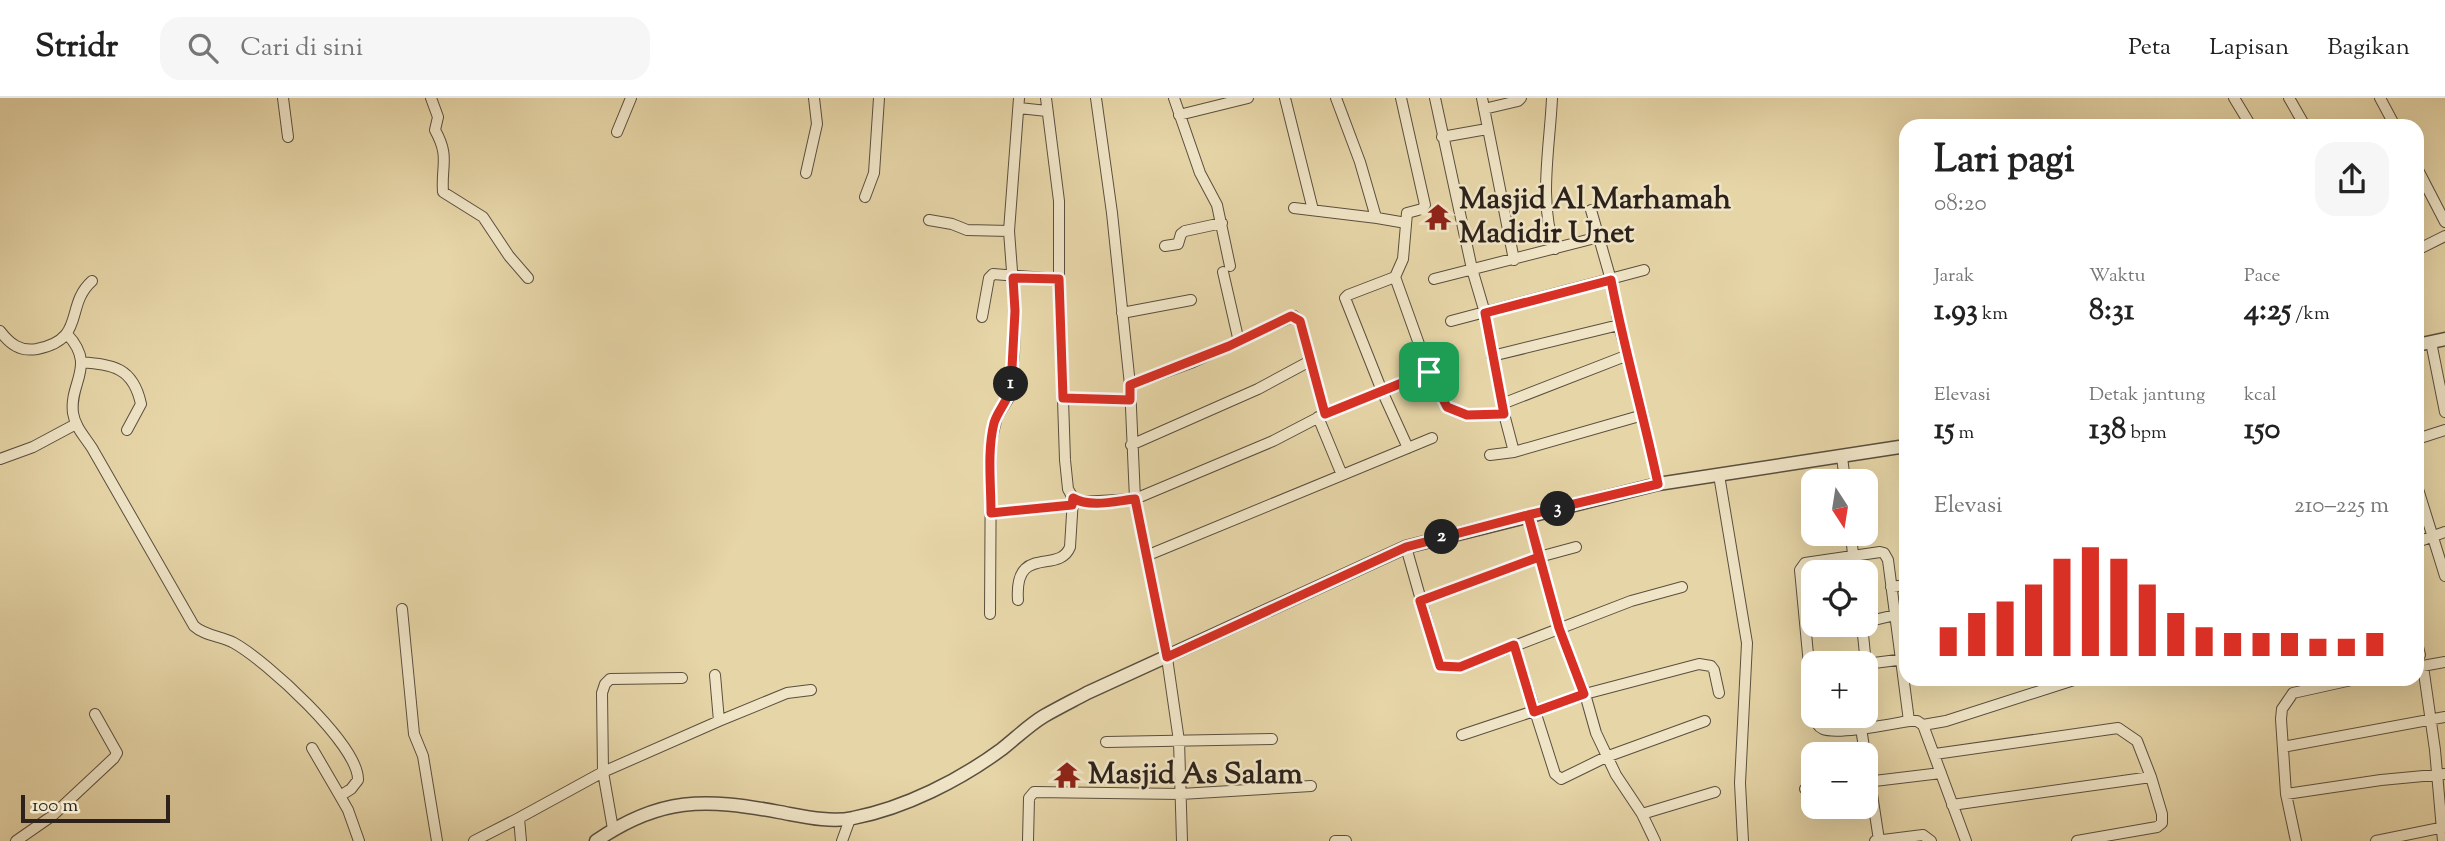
<!DOCTYPE html>
<html lang="id">
<meta charset="utf-8">
<style>
body{margin:0;font-family:"Sorts Mill Goudy",serif;background:#f6f6f6;color:#222;height:100vh;display:flex;flex-direction:column;font-size:26px;white-space:nowrap}
*{box-sizing:border-box;margin:0}
p{font-size:23px;color:#767676}
.icon{flex:none;width:38px;height:38px;fill:none;stroke:currentColor;stroke-width:2;stroke-linecap:round;stroke-linejoin:round}
.map{position:relative;flex:1;overflow:hidden}
.details{position:absolute;left:1899px;top:21px;width:525px;height:567px;display:flex;flex-direction:column;background:#fff;border-radius:21px;box-shadow:0 7px 28px #0002}
.details>*{flex:none}
.needle{width:46px;rotate:168deg}
.fabs{position:absolute;left:1801px;top:371px;display:grid;gap:14px}
.fabs a{display:grid;place-items:center;width:77px;height:77px;border-radius:14px;background:#fff;box-shadow:0 7px 28px #0002;font-size:35px}
.scale{position:absolute;left:21px;bottom:18px;width:149px;box-sizing:border-box;padding-left:7px;border:4px solid #2c221b;border-top:0;font-size:19px;line-height:24px;white-space:nowrap;color:#2c221b;-webkit-text-stroke:5px #efe4c6;paint-order:stroke}
.pin{position:absolute;display:grid;place-items:center;width:60px;height:60px;color:#fff;margin:-30px;border-radius:14px;box-shadow:0 4px 10px #0006}
.km{position:absolute;width:35px;height:35px;margin:-18px;border-radius:50%;background:#222;color:#fff;font-size:19px;line-height:35px;text-align:center}
.round{display:grid;place-items:center;flex:none;width:74px;height:74px;border-radius:21px;background:#f6f6f6}
.summary{display:flex;align-items:center;justify-content:space-between;height:119px;padding:0 35px}
h1{font-size:38px;font-weight:800;line-height:52px}
.metrics{display:grid;grid-template-columns:repeat(3,1fr);gap:10px;height:119px;padding:7px 35px}
.metrics div{display:grid;align-content:center}
.metrics b{font-size:30px;font-weight:800}
.metrics small{font-size:19px;font-weight:400}
.metrics p{font-size:19px}
.chart{height:196px;padding:14px 35px}
.chart p{display:flex;justify-content:space-between}
.chart svg{width:100%;height:126px;margin-top:7px;stroke:#d93025;stroke-width:6}
header{display:flex;align-items:center;gap:42px;box-sizing:border-box;height:98px;padding:0 35px;background:#fff;border-bottom:2px solid #e0e0e0}
header strong{font-size:33px}
nav{display:flex;gap:38px;margin-inline-start:auto;font-size:24px}
.search{width:490px;height:63px;background:#f6f6f6;display:flex;align-items:center;gap:18px;box-sizing:border-box;padding:0 24px;border-radius:21px;color:#767676;font-size:26px}
.map>svg:first-child{display:block}
.lines{fill:none;stroke-linecap:round;stroke-linejoin:round}
.minor-casing{stroke:#5a4f3e;stroke-width:12}
.tertiary-casing{stroke:#5a4f3e;stroke-width:15}
.minor{stroke:#efe4c6;stroke-width:10}
.tertiary{stroke:#efe4c6;stroke-width:12}
.route-casing{stroke:#fff;stroke-width:14}
.route{stroke:#d93025;stroke-width:9}
.labels{text-anchor:middle;dominant-baseline:central;stroke-width:5;stroke-linejoin:round;paint-order:stroke}
.poi-label{font-size:30px;font-weight:bold;fill:#2c221b;stroke:#efe4c6;text-anchor:start}
</style>
<header>
<strong>Stridr</strong>
<div class="search"><svg class="icon" aria-label="search" viewBox="0 0 24 24"><circle cx="10" cy="10" r="6"/><path d="M15 15l6 6"/></svg>Cari di sini</div>
<nav><a>Peta</a><a>Lapisan</a><a>Bagikan</a></nav>
</header>
<div class="map">
<svg width="2445" height="743" viewBox="0 0 2445 743">
<rect width="100%" height="100%" fill="#e6d5a7"/>
<filter id="stains"><feTurbulence type="fractalNoise" baseFrequency=".00286" numOctaves="4"/><feColorMatrix values="0 0 0 0 .2 0 0 0 0 .09 0 0 0 0 .02 0 0 0 .5 -.17"/></filter>
<radialGradient id="worn" r=".72"><stop offset=".6" stop-color="#630" stop-opacity="0"/><stop offset="1" stop-color="#630" stop-opacity=".3"/></radialGradient>
<g class="lines">
<defs>
<path id="minor" d="M 283,0 L 288,39
M 431,0 L 438,19 L 435,32 C 450,59 441,67 443,94 L 483,119 L 509,158 L 528,180
M 1046,0 L 1059,103 L 1059,181 L 1065,362 L 1068,391 L 1073,400 L 1080,404 L 1135,401 L 1167,560 L 1179,643 L 1182,743
M 1096,0 L 1112,115 L 1130,287 L 1135,401 L 1273,343 L 1325,316 L 1429,274 L 1395,179
M 1174,0 L 1200,75 L 1217,107 L 1230,168
M 1285,0 L 1313,112
M 1336,0 L 1360,64 L 1375,116 L 1377,120 L 1406,125
M 1401,0 L 1425,107 L 1422,111 L 1407,115 L 1403,161 L 1395,179 L 1348,197 L 1345,200 L 1382,293 L 1408,350
M 1435,0 L 1472,171 L 1485,215 L 1504,316 L 1514,354
M 1482,0 L 1514,162
M 1552,0 C 1550,48 1538,104 1555,151
M 2234,0 L 2251,28
M 2289,0 L 2305,28
M 2380,0 L 2395,28
M 1019,10 L 1047,13
M 1484,11 L 1518,3 L 1521,0
M 1179,17 L 1248,0
M 617,34 L 631,0
M 1442,39 L 1487,31
M 2417,70 L 2445,124
M 806,75 L 817,26 L 814,0
M 865,99 L 874,75 L 879,0
M 1294,110 L 1377,120
M 1591,112 L 1611,182 L 1619,227 L 1643,317 L 1658,386
M 929,122 L 952,126 L 967,132 L 1009,133
M 1165,148 L 1178,146 L 1181,136 L 1185,133 L 1222,125
M 2417,152 L 2445,138
M 1223,174 L 1239,244
M 1434,181 L 1599,139
M 1122,215 L 1191,202
M 982,219 L 989,180 L 993,176 L 1059,181
M 1451,223 L 1644,172
M 0,233 C 10,246 20,254 37,251 C 87,241 64,208 92,183
M 67,236 C 97,268 69,284 73,315 C 75,329 85,339 92,350 L 194,528 C 205,538 221,538 234,545 C 265,562 359,647 358,682 L 351,691 L 340,698 L 348,712 L 359,743
M 2431,244 L 2445,314
M 1492,258 L 1619,227
M 81,264 C 113,267 133,269 141,306 L 127,332
M 1429,274 L 1447,309 L 1467,317 L 1504,316
M 1130,287 L 1193,264 L 1294,218 L 1300,223 L 1325,316
M 1063,300 L 1130,302
M 1502,306 L 1628,257
M 1318,319 L 1342,377
M 2417,341 L 2445,332
M 1131,347 L 1258,291 L 1310,263
M 1490,357 L 1514,354 L 1643,317
M 1842,359 L 1845,383
M 0,361 L 33,349 L 76,326
M 1719,377 L 1747,545 L 1740,685 L 1743,743
M 2417,388 L 2445,478
M 991,415 L 1072,407
M 1528,417 L 1559,530 L 1585,596 L 1596,635 L 1616,677 L 1642,716 L 1655,743
M 1851,436 L 1853,457
M 2417,444 L 2445,434
M 1406,449 L 1438,562 L 1440,568 L 1460,569 L 1631,503 L 1682,489
M 1146,458 L 1432,340
M 1891,489 L 1906,487
M 1018,502 C 1014,445 1059,477 1070,449 L 1073,400
M 1420,503 L 1539,459 L 1576,449
M 402,511 L 414,636 L 423,658 L 437,743
M 990,516 L 991,343 L 997,319 L 1008,301 L 1014,257 L 1015,213 L 1009,133 L 1019,0
M 1866,524 L 1895,517
M 1862,527 L 1866,566
M 2417,545 L 2420,557
M 1514,547 L 1555,676 L 1561,681 L 1606,659 L 1705,623
M 1866,566 L 1905,561
M 2423,568 L 2435,652 L 2443,743
M 2417,569 L 2445,564
M 715,577 L 719,623
M 1813,609 L 1800,472 L 1805,465 L 1880,454 L 1884,455 L 1888,462 L 1909,623
M 1814,618 C 1816,624 1817,628 1823,631 C 1837,637 1891,626 1909,623 L 1917,623 L 1923,627 L 1946,623 L 2077,581
M 1923,627 L 1966,743
M 1861,630 L 1865,656
M 1462,637 L 1585,596 L 1699,566 L 1711,568 L 1714,572 L 1719,595
M 1106,644 L 1272,641
M 2283,649 L 2445,619
M 312,650 L 340,698
M 1935,656 L 2118,630 L 2137,643 L 2151,679
M 1866,657 L 1879,742
M 1866,684 L 1941,675
M 1805,691 L 1813,690
M 2286,696 L 2381,682 L 2445,676
M 1952,707 L 2151,679 L 2162,716 L 2162,725 L 2157,729 L 2077,743
M 1642,716 L 1715,694
M 613,731 L 603,674 L 602,595 L 605,586 L 610,581 L 682,580
M 16,743 L 52,718 L 114,660 L 117,655 L 95,616
M 474,743 L 519,720
M 521,743 L 519,720 L 603,674 L 719,623 L 787,595 L 811,592
M 842,743 L 850,721
M 1028,743 L 1029,700 L 1034,694 L 1181,696 L 1311,688
M 1335,743 L 1346,743
M 1875,743 L 1923,737 L 1931,743
M 2296,743 L 2286,696 L 2281,621 L 2282,611 L 2293,595 L 2356,581
M 2376,743 L 2445,729"/>
<path id="tertiary" d="M 2417,247 L 2445,241
M 596,743 C 660,699 705,700 779,714 C 802,718 830,725 853,720 C 905,710 960,682 1002,651 C 1016,640 1029,627 1044,618 C 1058,610 1072,603 1087,595 L 1406,449 L 1658,386 L 1906,348"/>
</defs>
<use href="#minor" class="minor-casing"/>
<use href="#tertiary" class="tertiary-casing"/>
<use href="#minor" class="minor"/>
<use href="#tertiary" class="tertiary"/>
</g>
<g class="lines">
<defs>
<path id="route" d="M 1429,274 L 1325,316 L 1300,223 L 1291,218 L 1229,248 L 1130,287 L 1130,302 L 1063,300 L 1059,181 L 1013,180 L 1015,213 L 1011,289 C 1008,303 998,312 994,325 C 987,353 991,386 991,415 L 1072,407 L 1073,400 C 1090,410 1116,403 1135,401 L 1167,559 L 1406,449 L 1528,417 L 1559,530 L 1584,596 L 1534,614 L 1514,547 L 1460,569 L 1440,568 L 1420,503 L 1539,459 L 1528,417 L 1658,386 C 1644,318 1624,251 1611,182 L 1485,215 L 1504,316 L 1467,317 L 1447,309 L 1429,274"/>
</defs>
<use href="#route" class="route-casing"/>
<use href="#route" class="route"/>
</g>
<defs>
<symbol id="temple-bare" viewBox="-9 -9 18 18"><path d="M0-6L5-2H3V0L6.5 2.5H4V6H1.5V3h-3V6H-4V2.5H-6.5L-3 0V-2H-5Z" fill="#8f2418" stroke="#efe4c6" stroke-width="2.5" paint-order="stroke"/></symbol>
</defs>
<g fill-rule="evenodd">
<use href="#temple-bare" x="1419" y="100" width="38" height="38"/>
<use href="#temple-bare" x="1048" y="658" width="38" height="38"/>
</g>
<g class="labels">
<g class="poi-label">
<text x="1459" y="102">Masjid Al Marhamah<tspan x="1459" dy="34">Madidir Unet</tspan></text>
<text x="1088" y="677">Masjid As Salam</text>
</g>
</g>
<rect width="100%" height="100%" filter="url(#stains)"/>
<rect width="100%" height="100%" fill="url(#worn)"/>
</svg>
<div class="fabs">
<a><svg class="needle" viewBox="-14 -14 28 28"><path d="M0-13l5 13h-10z" fill="#e53935"/><path d="M0 13l5-13h-10z" fill="#767676"/></svg></a>
<a><svg class="icon" aria-label="locate" viewBox="0 0 24 24"><circle cx="12" cy="12" r="6"/><path d="M12 2v4M12 18v4M2 12h4M18 12h4"/></svg></a>
<a>+</a>
<a>−</a>
</div>
<div class="scale">100 m</div>
<div class="pin" style="left:1429px;top:274px;background:#1e9e55"><svg class="icon" aria-label="arrive" viewBox="0 0 24 24"><path d="M6 21V4h12l-3 4 3 4H6"/></svg></div>
<b class="km" style="left:1011px;top:286px">1</b>
<b class="km" style="left:1442px;top:439px">2</b>
<b class="km" style="left:1558px;top:411px">3</b>
<section class="details">
<div class="summary"><div><h1>Lari pagi</h1><p>08:20</p></div><a class="round"><svg class="icon" aria-label="share" viewBox="0 0 24 24"><path d="M12 15V3M7 8l5-5 5 5M5 13v7h14v-7"/></svg></a></div>
<div class="metrics">
<div><p>Jarak</p><b>1.93<small> km</small></b></div>
<div><p>Waktu</p><b>8:31</b></div>
<div><p>Pace</p><b>4:25<small> /km</small></b></div>
</div>
<div class="metrics">
<div><p>Elevasi</p><b>15<small> m</small></b></div>
<div><p>Detak jantung</p><b>138<small> bpm</small></b></div>
<div><p>kcal</p><b>150</b></div>
</div>
<div class="chart"><p><span>Elevasi</span>210–225 m</p>
<svg viewBox="0 0 160 44" preserveAspectRatio="none"><path d="M5 44V34M15 44V29M25 44V25M35 44V19M45 44V10M55 44V6M65 44V10M75 44V19M85 44V29M95 44V34M105 44V36M115 44V36M125 44V36M135 44V38M145 44V38M155 44V36"/></svg>
</div>
</section>
</div>
